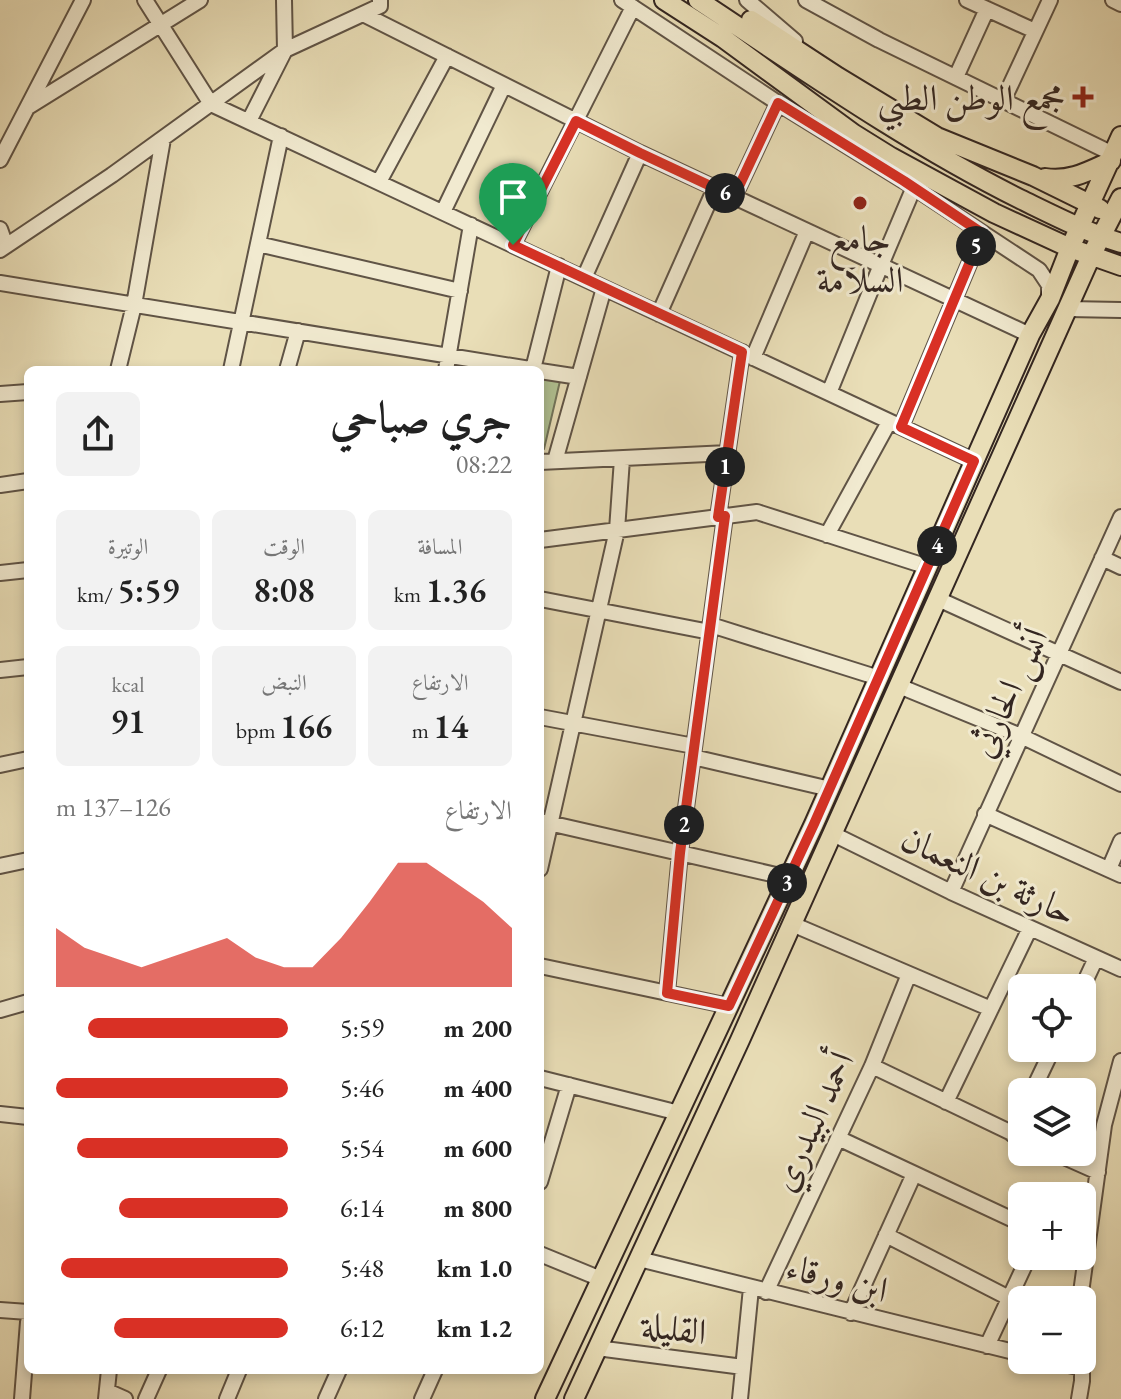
<!DOCTYPE html>
<html lang="ar">
<meta charset="utf-8">
<style>
body{margin:0;font-family:"EB Garamond",Amiri,serif;background:#f2f2f2;color:#222;direction:rtl;height:100vh;display:flex;flex-direction:column;font-size:30px;white-space:nowrap}
*{box-sizing:border-box;margin:0}
p{font-size:26px;color:#767676}
.icon{flex:none;width:44px;height:44px;fill:none;stroke:currentColor;stroke-width:2;stroke-linecap:round;stroke-linejoin:round}
.map{position:relative;flex:1;overflow:hidden;direction:ltr}
.side{position:absolute;left:24px;top:366px;width:520px;height:1008px;display:flex;flex-direction:column;background:#fff;border-radius:12px;box-shadow:0 4px 12px #0003;direction:rtl}
.side>*{flex:none}
.fabs{position:absolute;left:1008px;top:974px;display:grid;gap:16px}
.fabs a{display:grid;place-items:center;width:88px;height:88px;border-radius:12px;background:#fff;box-shadow:0 4px 12px #0003;font-size:40px}
.pin{position:absolute;display:grid;place-items:center;width:68px;height:68px;color:#fff;margin:-82px -34px;border-radius:50% 50% 50% 0;rotate:-45deg;box-shadow:0 0 8px #0007}
.pin .icon{rotate:45deg}
.km{position:absolute;width:40px;height:40px;margin:-20px;border-radius:50%;background:#222;color:#fff;font-size:22px;line-height:40px;text-align:center}
.round{display:grid;place-items:center;flex:none;width:84px;height:84px;border-radius:12px;background:#f2f2f2}
.overview{display:flex;align-items:center;justify-content:space-between;height:136px;padding:0 32px}
h1{font-size:44px;font-weight:600;line-height:60px}
.figures{display:grid;grid-template-columns:repeat(3,1fr);gap:12px;height:136px;padding:8px 32px}
.figures div{display:grid;align-content:center;border-radius:12px;background:#f2f2f2;text-align:center}
.figures b{font-size:34px;font-weight:600}
.figures small{font-size:22px;font-weight:400}
.figures p{font-size:22px}
.chart{height:224px;padding:16px 32px}
.chart p{display:flex;justify-content:space-between}
.chart svg{width:100%;height:144px;margin-top:8px;fill:#d93025;opacity:.7}
ul{padding:0 32px;list-style:none;font-size:26px}
li{display:grid;grid-template-columns:128px 96px 1fr;align-items:center;height:60px}
li i{height:20px;border-radius:10px;background:#d93025}
.map>svg:first-child{display:block}
.green{fill:#b1c293;stroke:#72745a;stroke-width:2}
.lines{fill:none;stroke-linecap:round;stroke-linejoin:round}
.minor-casing{stroke:#605446;stroke-width:18}
.major-casing{stroke:#332621;stroke-width:22}
.minor{stroke:#f1ead0;stroke-width:14}
.major{stroke:#e9deb7;stroke-width:18}
.route-casing{stroke:#fff;stroke-width:16}
.route{stroke:#d93025;stroke-width:10}
.poi-dot{fill:#8f2418;stroke:#f1ead0;stroke-width:3}
.labels{text-anchor:middle;dominant-baseline:central;stroke-width:6;stroke-linejoin:round;paint-order:stroke}
.poi-label{font-size:36px;fill:#332621;stroke:#f1ead0;text-anchor:end}
.street-label{font-size:36px;fill:#332621;stroke:#f1ead0}
</style>
<div class="map">
<svg width="1121" height="1399" viewBox="0 0 1121 1399">
<rect width="100%" height="100%" fill="#e9deb7"/>
<filter id="stains"><feTurbulence type="fractalNoise" baseFrequency=".0025" numOctaves="4"/><feColorMatrix values="0 0 0 0 .2 0 0 0 0 .09 0 0 0 0 .02 0 0 0 .5 -.17"/></filter>
<radialGradient id="worn" r=".72"><stop offset=".6" stop-color="#630" stop-opacity="0"/><stop offset="1" stop-color="#630" stop-opacity=".3"/></radialGradient>
<path class="green" d="M 540,378 L 560,381 L 544,449 L 540,450 Z"/>
<g class="lines">
<defs>
<path id="minor" d="M 145,0 L 211,104 L 974,461
M 622,0 L 778,103 L 904,181 L 1039,270 L 1049,285 L 1049,298
M 747,0 L 795,41
M 806,0 L 879,40 L 1113,154
M 967,0 L 1035,31
M 1113,0 L 1121,4
M 363,14 L 640,153 L 1030,335
M 956,77 L 987,9
M 1003,101 L 1050,0
M 28,107 L 200,0
M 249,121 L 285,50 L 284,0
M 0,160 L 83,0
M 379,182 L 447,56
M 734,197 L 778,103
M 443,212 L 504,85
M 0,229 L 6,246
M 258,244 L 460,291
M 513,245 L 633,7
M 0,250 L 112,175 L 285,50 L 380,6 L 380,0
M 584,278 L 640,153
M 0,283 L 536,370
M 1068,309 L 1121,310
M 659,314 L 715,188
M 753,358 L 807,231
M 533,369 L 559,266
M 118,370 L 134,305 L 163,139
M 231,370 L 281,136
M 287,370 L 298,331
M 446,370 L 471,225
M 540,371 L 579,377
M 829,393 L 881,265 L 914,187
M 0,394 L 28,392
M 901,427 L 982,233
M 555,461 L 604,288
M 540,462 L 728,453
M 0,485 L 28,481
M 718,517 L 742,352
M 827,535 L 889,422
M 540,540 L 757,512 L 928,567
M 1102,558 L 1121,567
M 0,573 L 28,570
M 540,599 L 710,632
M 938,599 L 1121,682
M 711,625 L 879,678
M 0,670 L 28,667
M 899,686 L 1021,736 L 1121,784
M 540,717 L 694,746
M 693,757 L 830,789
M 0,765 L 28,759
M 985,814 L 1121,875
M 540,821 L 789,878
M 833,834 L 951,892 L 1121,969
M 0,866 L 28,860
M 540,869 L 617,530 L 622,459
M 1109,869 L 1121,841
M 951,892 L 1121,517
M 792,924 L 991,1009
M 540,966 L 729,1006
M 1082,988 L 1096,958
M 667,993 L 680,853 L 725,516
M 0,1010 L 28,1002
M 872,1066 L 1022,1138
M 540,1078 L 679,1113
M 1032,1092 L 1053,1048
M 946,1102 L 1030,928
M 0,1114 L 28,1117
M 1012,1134 L 1022,1113
M 838,1138 L 1022,1224
M 1053,1152 L 1098,1172
M 540,1182 L 569,1085
M 886,1235 L 1009,1298
M 540,1254 L 601,1279
M 639,1259 L 1022,1354
M 766,1292 L 872,1066 L 909,974
M 1080,1300 L 1104,1125 L 1121,1061
M 0,1310 L 28,1312
M 851,1313 L 914,1174
M 987,1346 L 1029,1256
M 597,1348 L 743,1367
M 1046,1360 L 1082,1368
M 107,1391 L 125,1399
M 22,1399 L 28,1322
M 106,1399 L 109,1370
M 146,1399 L 159,1370
M 227,1399 L 239,1370
M 326,1399 L 339,1370
M 422,1399 L 435,1370
M 740,1399 L 751,1288
M 1079,1399 L 1082,1381 L 1082,1360"/>
<path id="major" d="M 664,0 L 723,38 L 854,134 L 891,157 L 994,213 L 1070,248 L 1121,266
M 698,0 C 804,70 906,142 1020,199 C 1053,215 1086,232 1121,243
M 751,20 L 838,77 L 937,137 L 1033,176 L 1100,209
M 1045,178 C 1070,182 1089,171 1111,161
M 545,1399 L 814,824 L 1030,335 L 1050,299 L 1070,248 L 1121,136
M 574,1399 L 740,1040 L 1091,256 L 1121,198"/>
</defs>
<use href="#minor" class="minor-casing"/>
<use href="#major" class="major-casing"/>
<use href="#minor" class="minor"/>
<use href="#major" class="major"/>
</g>
<g class="lines">
<defs>
<path id="route" d="M 778,103 L 904,181 L 982,233 L 901,427 L 974,461 L 814,824 L 729,1006 L 667,993 L 680,853 L 725,516 L 718,517 L 742,352 L 513,245 L 576,121 L 640,153 L 734,197 Z"/>
</defs>
<use href="#route" class="route-casing"/>
<use href="#route" class="route"/>
</g>
<g class="poi-dot">
<path d="M1079 85h8v8h8v8h-8v8h-8v-8h-8v-8h8z"/>
<circle cx="860" cy="203" r="8"/>
</g>
<g class="labels">
<g class="poi-label">
<text x="1065" y="97">مجمع الوطن الطبي</text>
<text x="860" y="238" text-anchor="middle">جامع<tspan x="860" dy="41">السلامة</tspan></text>
</g>
<g class="street-label">
<text transform="translate(1008 692) rotate(-65)">أنس الحارثي</text>
<text transform="translate(989 875) rotate(25)">حارثة بن النعمان</text>
<text transform="translate(812 1121) rotate(-65)">أحمد البيدري</text>
<text transform="translate(837 1278) rotate(14)">ابن ورقاء</text>
<text transform="translate(674 1328) rotate(7)">القليلة</text>
</g>
</g>
<rect width="100%" height="100%" filter="url(#stains)"/>
<rect width="100%" height="100%" fill="url(#worn)"/>
</svg>
<div class="fabs">
<a><svg class="icon" aria-label="locate" viewBox="0 0 24 24"><circle cx="12" cy="12" r="6"/><path d="M12 2v4M12 18v4M2 12h4M18 12h4"/></svg></a>
<a><svg class="icon" aria-label="layers" viewBox="0 0 24 24"><path d="M12 4l9 5-9 5-9-5zM3 14l9 5 9-5"/></svg></a>
<a>+</a>
<a>−</a>
</div>
<div class="pin" style="left:513px;top:245px;background:#1e9e55"><svg class="icon" aria-label="arrive" viewBox="0 0 24 24"><path d="M6 21V4h12l-3 4 3 4H6"/></svg></div>
<b class="km" style="left:725px;top:467px">1</b>
<b class="km" style="left:684px;top:825px">2</b>
<b class="km" style="left:787px;top:883px">3</b>
<b class="km" style="left:937px;top:546px">4</b>
<b class="km" style="left:976px;top:246px">5</b>
<b class="km" style="left:725px;top:193px">6</b>
<section class="side">
<div class="overview"><div><h1>جري صباحي</h1><p>08:22</p></div><a class="round"><svg class="icon" aria-label="share" viewBox="0 0 24 24"><path d="M12 15V3M7 8l5-5 5 5M5 13v7h14v-7"/></svg></a></div>
<div class="figures">
<div><p>المسافة</p><b>1.36<small> km</small></b></div>
<div><p>الوقت</p><b>8:08</b></div>
<div><p>الوتيرة</p><b>5:59<small> /km</small></b></div>
</div>
<div class="figures">
<div><p>الارتفاع</p><b>14<small> m</small></b></div>
<div><p>النبض</p><b>166<small> bpm</small></b></div>
<div><p>kcal</p><b>91</b></div>
</div>
<div class="chart"><p><span>الارتفاع</span>126–137 m</p>
<svg viewBox="0 0 160 44" preserveAspectRatio="none"><path d="M0 44V26L10 32L20 35L30 38L40 35L50 32L60 29L70 35L80 38L90 38L100 29L110 18L120 6L130 6L140 12L150 18L160 26V44z"/></svg>
</div>
<ul>
<li><b>200 m</b>5:59<i style="width:86%"></i></li>
<li><b>400 m</b>5:46<i style="width:100%"></i></li>
<li><b>600 m</b>5:54<i style="width:91%"></i></li>
<li><b>800 m</b>6:14<i style="width:73%"></i></li>
<li><b>1.0 km</b>5:48<i style="width:98%"></i></li>
<li><b>1.2 km</b>6:12<i style="width:75%"></i></li>
</ul>
</section>
</div>
